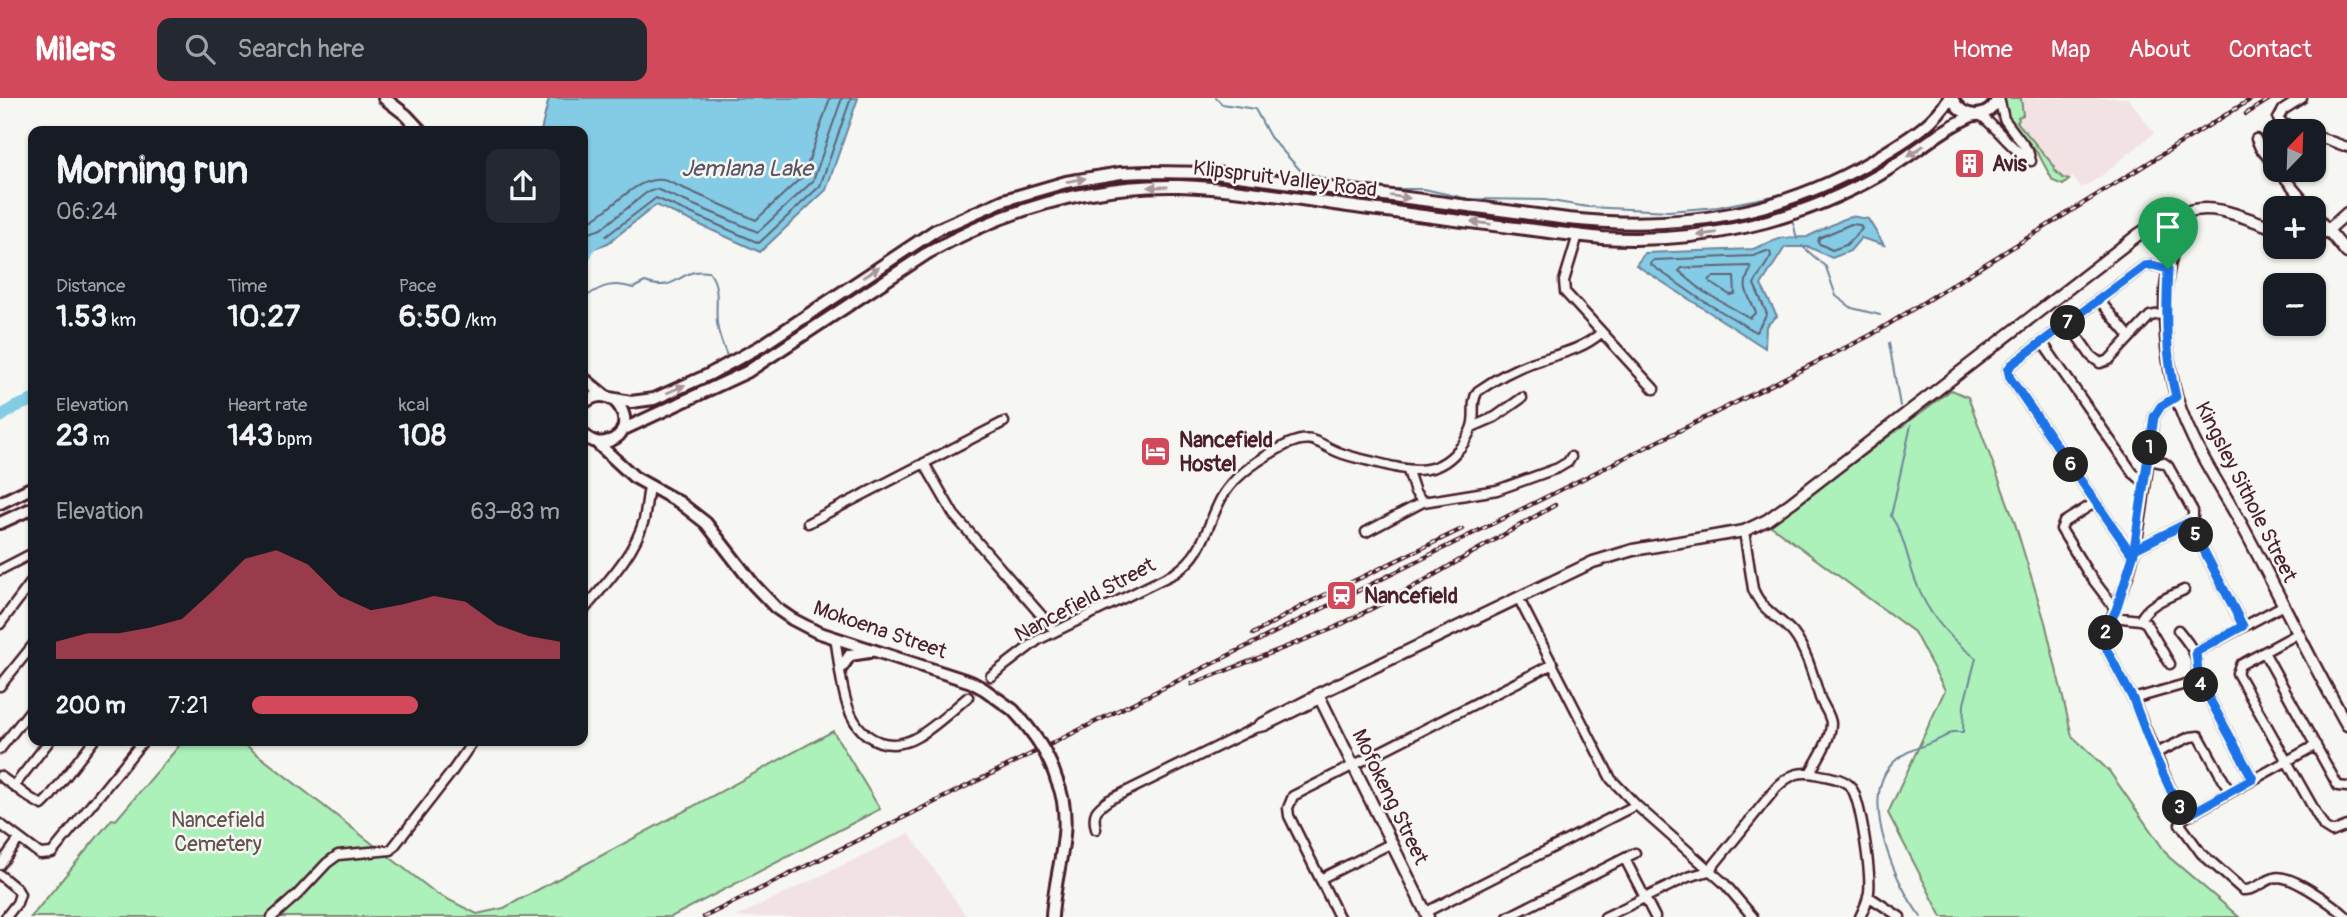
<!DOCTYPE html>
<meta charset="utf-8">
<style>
body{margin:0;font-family:Pangolin,sans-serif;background:#242831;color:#f1f3f6;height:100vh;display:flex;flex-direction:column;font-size:26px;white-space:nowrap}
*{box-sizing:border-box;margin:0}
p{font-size:23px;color:#9ea1a6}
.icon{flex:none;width:38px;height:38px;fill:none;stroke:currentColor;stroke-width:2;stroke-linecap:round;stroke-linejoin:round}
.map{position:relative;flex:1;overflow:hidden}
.drawer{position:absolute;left:28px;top:28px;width:560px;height:620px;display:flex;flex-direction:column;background:#171b24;border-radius:14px;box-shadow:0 2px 5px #0004}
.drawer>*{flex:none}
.needle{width:46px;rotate:23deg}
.fabs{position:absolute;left:2263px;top:21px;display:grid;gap:14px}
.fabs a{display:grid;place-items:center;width:63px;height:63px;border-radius:14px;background:#171b24;box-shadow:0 2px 5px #0004;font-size:35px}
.pin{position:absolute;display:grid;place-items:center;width:60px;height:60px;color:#fff;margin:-72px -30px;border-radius:50% 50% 50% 0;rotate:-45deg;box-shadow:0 0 7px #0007}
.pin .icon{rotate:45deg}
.km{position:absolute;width:35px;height:35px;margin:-18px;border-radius:50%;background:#222;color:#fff;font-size:19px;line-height:35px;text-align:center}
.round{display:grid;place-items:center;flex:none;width:74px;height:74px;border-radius:14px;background:#242831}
.headline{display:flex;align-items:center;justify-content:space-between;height:119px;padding:0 28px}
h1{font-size:38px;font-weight:800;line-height:52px}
.metrics{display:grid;grid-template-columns:repeat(3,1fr);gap:10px;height:119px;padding:7px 28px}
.metrics div{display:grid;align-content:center}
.metrics b{font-size:30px;font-weight:800}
.metrics small{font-size:19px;font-weight:400}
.metrics p{font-size:19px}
.chart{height:196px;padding:14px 28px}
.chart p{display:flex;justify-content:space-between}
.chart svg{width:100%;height:126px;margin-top:7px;fill:#d1495b;opacity:.7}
ul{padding:0 28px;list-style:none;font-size:23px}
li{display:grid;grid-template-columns:112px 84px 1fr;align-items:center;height:52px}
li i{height:18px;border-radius:9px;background:#d1495b}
header{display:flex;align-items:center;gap:42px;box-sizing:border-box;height:98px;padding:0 35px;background:#d1495b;color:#fff}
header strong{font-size:33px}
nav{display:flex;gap:38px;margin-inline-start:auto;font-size:24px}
.search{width:490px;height:63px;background:#242831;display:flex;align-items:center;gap:18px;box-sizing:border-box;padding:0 24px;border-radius:14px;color:#9ea1a6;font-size:26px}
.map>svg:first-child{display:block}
.built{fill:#f3e2e4}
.green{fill:#acf0ba;stroke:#7b8872;stroke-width:2}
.water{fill:#84cbe5;stroke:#6d869b;stroke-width:2}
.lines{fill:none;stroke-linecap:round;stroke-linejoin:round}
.shore{stroke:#616475;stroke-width:2}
.stream{stroke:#6d869b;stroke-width:2}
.river{stroke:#84cbe5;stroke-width:12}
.minor-tunnel{stroke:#d4cbca;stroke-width:8;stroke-dasharray:8 4;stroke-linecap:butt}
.minor-casing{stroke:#4a1f2b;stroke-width:13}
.tertiary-casing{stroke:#4a1f2b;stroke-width:15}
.secondary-casing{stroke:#4a1f2b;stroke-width:16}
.minor{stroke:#f6f6f2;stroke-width:8}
.tertiary{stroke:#f6f6f2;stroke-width:10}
.secondary{stroke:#f6f6f2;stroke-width:10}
.rail-casing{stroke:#4a1f2b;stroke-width:4.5}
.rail{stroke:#f6f6f2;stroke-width:2;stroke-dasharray:5;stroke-linecap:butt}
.secondary-bridge-casing{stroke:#4a1f2b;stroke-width:16;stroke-linecap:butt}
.secondary-bridge{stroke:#f6f6f2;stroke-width:10}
.oneway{fill:#a99598}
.route-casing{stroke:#fff;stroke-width:14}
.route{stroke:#1a73e8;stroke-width:9}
.labels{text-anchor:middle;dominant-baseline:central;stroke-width:5;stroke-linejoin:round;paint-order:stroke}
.poi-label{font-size:21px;font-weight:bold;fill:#4a1f2b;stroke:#f6f6f2;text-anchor:start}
.street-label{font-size:21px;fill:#4a1f2b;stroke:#f6f6f2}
.park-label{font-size:21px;fill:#62534f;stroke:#f6f6f2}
.water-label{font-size:23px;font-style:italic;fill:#5b5363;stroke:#f6f6f2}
</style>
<header>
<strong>Milers</strong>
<div class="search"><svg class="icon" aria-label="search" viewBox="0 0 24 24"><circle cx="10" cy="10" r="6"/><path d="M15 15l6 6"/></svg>Search here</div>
<nav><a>Home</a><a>Map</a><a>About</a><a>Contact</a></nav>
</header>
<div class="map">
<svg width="2347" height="819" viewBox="0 0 2347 819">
<rect width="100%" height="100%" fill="#f6f6f2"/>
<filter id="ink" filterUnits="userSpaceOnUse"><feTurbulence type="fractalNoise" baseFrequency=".0143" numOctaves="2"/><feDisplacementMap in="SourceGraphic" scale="14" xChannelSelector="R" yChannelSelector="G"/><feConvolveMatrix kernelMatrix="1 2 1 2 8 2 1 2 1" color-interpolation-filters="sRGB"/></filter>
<g filter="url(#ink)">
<path class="built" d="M 2021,0 L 2128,0 L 2154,35 L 2100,79 L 2082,90 L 2072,79 L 2069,82 L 2060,78 L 2017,24 L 2019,22 L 2018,19 L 2022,16 Z
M 909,735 L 967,819 L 736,819 Z"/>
<path class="green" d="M 2004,0 L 2021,0 L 2023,17 L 2018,19 L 2019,22 L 2017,24 L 2055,69 L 2054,72 L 2063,80 L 2069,82 L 2063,87 L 2053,83 L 2039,57 L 2008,20 Z
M 1951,292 L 1968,299 L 2014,422 L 2045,524 L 2072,638 L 2109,673 L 2169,759 L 2239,819 L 1942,819 L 1888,715 L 1945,592 L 1914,534 L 1770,427 Z
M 833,633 L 880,711 L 671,819 L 31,819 L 112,721 L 116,722 L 184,642 L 239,642 L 437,796 L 477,816 L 504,810 Z"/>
<path class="water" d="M 549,0 L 858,0 L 826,92 L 760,154 L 656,107 L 608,145 L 583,154 L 583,33 L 541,33 Z
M 1850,118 L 1868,121 L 1884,147 L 1861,140 L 1850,153 L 1832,160 L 1809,149 L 1785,149 L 1761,187 L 1777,218 L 1766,228 L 1765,250 L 1636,167 L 1645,155 L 1753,151 L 1781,140 L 1807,139 Z"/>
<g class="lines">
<path class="shore" d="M 583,126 C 611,116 636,74 667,83 L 756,122 L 804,77 L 830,0
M 1851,126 L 1860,127 L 1862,131 L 1846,147 L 1832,152 L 1818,145 L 1819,140 Z
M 583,137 L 601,131 L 646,95 L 656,91 L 758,134 L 813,83 L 842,0
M 583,146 L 605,139 L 656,100 L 759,145 L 820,88 L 851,0
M 1767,153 L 1770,154 L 1771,158 L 1754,186 L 1767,216 L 1756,234 L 1700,201 L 1650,166 L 1654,162 L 1753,158 Z
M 1750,168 L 1751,171 C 1740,190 1748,196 1756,214 L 1750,220 L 1704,194 L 1679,173 L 1682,170 Z
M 1713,179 L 1734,179 L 1735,196 L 1730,197 L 1711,185 L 1709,182 Z"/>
<path class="stream" d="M 1216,0 L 1222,6 L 1255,11 L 1270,39 L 1301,73 L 1340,86 L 1378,91 L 1424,91 L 1469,101 L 1545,102 L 1588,109 L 1669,113 L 1718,109 L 1783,96
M 1793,124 L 1797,141
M 1802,148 L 1826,169 L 1836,198 L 1852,210 L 1880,217
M 583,198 L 587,198 C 603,187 614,184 633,190 L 645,184 C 678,196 678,169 709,174 C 721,189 715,206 717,225 C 718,236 723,248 727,258
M 1889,245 L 1900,308
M 1911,327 L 1891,418 C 1905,439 1907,461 1916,484 C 1927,515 1950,541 1976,560 L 1964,606 L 1963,634 L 1952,634 C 1934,648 1907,648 1891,667 C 1859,703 1896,787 1921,819"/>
<path class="river" d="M 583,162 L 590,146 L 600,141
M 0,319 L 15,309 L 33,302"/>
<path class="minor-tunnel" d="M 968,599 L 991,578"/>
<defs>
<path id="minor" d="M 1999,0 L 2004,21 L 2028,53 L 2031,63
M 2302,0 L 2283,12 L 2278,21 L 2284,26 L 2304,33
M 1980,17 C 1998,30 2013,53 2031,63
M 2314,37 L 2347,49
M 2256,41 L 2260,50 L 2275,68
M 2278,72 L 2310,110
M 2314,114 L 2328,132
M 1578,137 L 1564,183 L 1565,194 L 1654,291
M 2099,202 L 2130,239
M 2068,225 L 2091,258 L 2100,265 L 2109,262 L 2150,218 L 2166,215
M 2042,244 L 2133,375 L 2144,384
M 2176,299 L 2161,308 L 2154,319 C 2147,368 2143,428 2129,475 C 2123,495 2101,533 2107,552 L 2133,601 L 2175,702 L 2182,712 L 2191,716
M 1472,329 L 1495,319 L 1522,300
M 924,365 L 954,417 L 1055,533
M 1408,373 L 1415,394 L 1423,404 L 1497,392 L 1558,370 L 1568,364 L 1571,359
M 2096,404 L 2064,424 L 2061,431 L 2088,475 L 2116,512
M 2189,424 L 2243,528
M 808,425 L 1004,324
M 1744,433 L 1753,491 C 1761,512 1779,519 1793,535 C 1807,553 1813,578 1820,600 C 1823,608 1830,616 1831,625 C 1831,642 1818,660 1810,675
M 1366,434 L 1423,404
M 2135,451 L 2189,424 L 2193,419 L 2193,413 L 2168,368 L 2164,365 L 2148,362
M 2133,458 L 2010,280 L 2008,272 L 2011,267 L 2144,168 L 2152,167 L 2168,171
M 0,472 L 33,455
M 1521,505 L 1611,681 L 1636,707 L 1724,785 L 1753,819
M 583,513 C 605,486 634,457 644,422 C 646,411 647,400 649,389
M 2113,519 L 2140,522 L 2146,525 L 2170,566
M 2140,522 C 2149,505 2167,500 2184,492
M 0,526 L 33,482
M 2178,532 C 2192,549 2201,560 2196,583 L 2203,589 L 2253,681
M 2297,536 L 2240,567 L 2237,575 L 2324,729 L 2332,734 L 2347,728
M 835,540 C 842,575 840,630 880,644 C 893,648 905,646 917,639 C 935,629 952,612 968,599
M 2196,554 L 2284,507
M 2264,554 L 2338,688 L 2347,689
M 991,578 L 1038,542 L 1175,475 C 1205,455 1206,428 1222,399 C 1236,375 1264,358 1288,346 C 1313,335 1318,346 1338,354 C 1350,359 1362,361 1374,364 C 1405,372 1434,381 1458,352 C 1464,346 1472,332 1473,324 C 1475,313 1471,303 1478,293 C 1494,282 1513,271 1531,265 C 1557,256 1580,253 1601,235
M 0,588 L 33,547
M 2133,601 L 2196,583
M 1260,626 L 1318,596
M 2316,647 L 2191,716 L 2183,721 L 2180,726 L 2201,755 L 2243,792 C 2255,793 2263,783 2274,780 C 2289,774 2335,808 2347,819
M 0,651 L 33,609
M 2154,656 L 2190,639 L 2199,638 L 2230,694
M 0,678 L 30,700 L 42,707 L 49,700 L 94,642
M 14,688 L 50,642
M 0,726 L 40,756 L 52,755 L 144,642
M 1096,731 C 1092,715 1096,711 1109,702 L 1255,630 L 1265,628 L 1320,601
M 1625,761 L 1655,819
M 0,767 L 19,741
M 1709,773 L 1776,690 C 1790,676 1800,672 1820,677 C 1829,679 1842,680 1850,688 C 1861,700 1871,776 1869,794 C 1868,803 1864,811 1860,819
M 0,777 L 17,791 L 20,796 L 17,805 L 6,819
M 1320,781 L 1392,745
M 1868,798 L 1900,819
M 1426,814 L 1636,707
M 272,819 L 298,796 L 327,765 L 338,757 L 391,752 L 451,675 L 474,642
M 1339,819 L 1289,718 L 1288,710 L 1293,698 L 1553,566
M 1508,819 L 1635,755
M 1605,819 L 1688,779 L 1709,773"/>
<path id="tertiary" d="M 2186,114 C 2216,104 2246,121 2275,130
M 2180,122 C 2177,138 2172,153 2169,169 C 2162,203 2165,252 2173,285 C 2184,337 2218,383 2243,429 C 2278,494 2310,562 2347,627
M 2328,132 L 2347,155
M 2314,138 L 2328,132 L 2347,115
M 1428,819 L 1318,596 L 1593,464 L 1633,452 L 1744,433 L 1767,422 L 1792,404 L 2139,136 L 2162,121 L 2175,117"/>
<path id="secondary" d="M 384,0 L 406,17 L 421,33
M 1952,0 C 1962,22 1989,23 1998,0
M 583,280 L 605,298
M 610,300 L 631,304 L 654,301 L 708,277 L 761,248 L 936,132 L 1004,102 L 1066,84 L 1121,75 L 1148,74 L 1215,75 L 1568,121 C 1683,133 1785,117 1885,55 C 1909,40 1935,25 1949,0
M 583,306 C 614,278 643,332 609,343 C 599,347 590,343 583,336
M 622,332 L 747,274 L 926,156 C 1004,112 1089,86 1179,88 C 1236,90 1292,100 1348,108 C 1433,119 1517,131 1602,140 C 1699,146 1795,125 1879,77 C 1912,58 1939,32 1974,17
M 596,344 L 634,379 L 679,404 L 706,425 L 754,487 L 776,510 L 792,521 L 817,534 L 971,584 L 984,591 L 1013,612
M 0,405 L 33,389
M 0,425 L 33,410
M 841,570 L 850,557 L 869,554
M 1052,819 C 1054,773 1076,728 1057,683"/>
</defs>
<use href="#minor" class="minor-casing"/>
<use href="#tertiary" class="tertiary-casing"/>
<use href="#secondary" class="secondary-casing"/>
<use href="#minor" class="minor"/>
<use href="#tertiary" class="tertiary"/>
<use href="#secondary" class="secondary"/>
<defs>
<path id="rail" d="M 2246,16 L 2271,0
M 1253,536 L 1306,506 L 1462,431
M 1192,586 L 1332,531 L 1408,492 L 1555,407
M 704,819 L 1871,237 L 2253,0"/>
</defs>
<use href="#rail" class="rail-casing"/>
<use href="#rail" class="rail"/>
<defs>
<path id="secondary-bridge" d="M 1013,612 C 1032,632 1049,656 1057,683"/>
</defs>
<use href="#secondary-bridge" class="secondary-bridge-casing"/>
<use href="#secondary-bridge" class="secondary-bridge"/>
</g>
<defs><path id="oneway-solid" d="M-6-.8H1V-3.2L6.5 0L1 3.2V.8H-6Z" transform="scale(1.75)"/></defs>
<g class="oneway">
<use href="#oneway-solid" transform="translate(1916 53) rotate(145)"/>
<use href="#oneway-solid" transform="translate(1076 82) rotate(-10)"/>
<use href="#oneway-solid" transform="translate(1158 89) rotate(179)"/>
<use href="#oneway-solid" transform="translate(1400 99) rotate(7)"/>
<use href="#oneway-solid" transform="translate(1481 125) rotate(-172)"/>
<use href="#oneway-solid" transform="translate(1707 136) rotate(172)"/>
<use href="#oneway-solid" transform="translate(871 174) rotate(-34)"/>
<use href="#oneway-solid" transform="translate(676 291) rotate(-24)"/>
</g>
</g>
<g class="lines" filter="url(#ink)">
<defs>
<path id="route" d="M 2168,171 C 2166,214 2165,256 2176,299 L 2161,308 L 2154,319 L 2133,458 L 2116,512 L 2107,531 L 2105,543 L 2107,552 L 2133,601 L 2154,656 L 2175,702 L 2182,712 L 2190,716 L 2253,681 L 2203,589 L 2196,583 L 2198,573 L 2196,554 L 2243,528 L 2189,424 L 2135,451 L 2133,458 L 2010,280 L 2008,272 L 2011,267 L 2144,168 L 2152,167 L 2168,171"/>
</defs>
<use href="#route" class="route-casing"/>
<use href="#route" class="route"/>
</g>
<defs>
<symbol id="building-square" viewBox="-11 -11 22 22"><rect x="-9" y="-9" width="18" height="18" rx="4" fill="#d1495b" stroke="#f6f6f2"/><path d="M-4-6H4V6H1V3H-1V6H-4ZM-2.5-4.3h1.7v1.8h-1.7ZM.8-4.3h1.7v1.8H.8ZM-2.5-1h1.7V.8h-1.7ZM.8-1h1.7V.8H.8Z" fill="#fff"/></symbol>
<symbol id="hotel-square" viewBox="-11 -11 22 22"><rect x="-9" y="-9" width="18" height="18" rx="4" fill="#d1495b" stroke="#f6f6f2"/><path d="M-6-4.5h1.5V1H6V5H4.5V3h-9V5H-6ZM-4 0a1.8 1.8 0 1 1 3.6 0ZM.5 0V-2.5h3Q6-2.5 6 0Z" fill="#fff"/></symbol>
<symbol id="station-square" viewBox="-11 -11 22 22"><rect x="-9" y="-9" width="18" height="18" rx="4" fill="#d1495b" stroke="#f6f6f2"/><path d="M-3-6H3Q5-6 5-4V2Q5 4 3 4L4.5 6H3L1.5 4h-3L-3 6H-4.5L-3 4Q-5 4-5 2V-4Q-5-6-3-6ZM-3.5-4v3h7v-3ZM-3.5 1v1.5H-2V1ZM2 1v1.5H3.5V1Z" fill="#fff"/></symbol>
</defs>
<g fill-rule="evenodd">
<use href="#building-square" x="1952" y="48" width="35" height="35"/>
<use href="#hotel-square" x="1138" y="336" width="35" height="35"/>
<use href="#station-square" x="1324" y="480" width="35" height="35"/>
</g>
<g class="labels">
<g class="poi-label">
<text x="1992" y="66">Avis</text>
<text x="1179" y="342">Nancefield<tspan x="1179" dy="24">Hostel</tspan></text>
<text x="1364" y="498">Nancefield</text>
</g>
<g class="street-label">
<text transform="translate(1285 81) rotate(7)">Klipspruit Valley Road</text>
<text transform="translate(2246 394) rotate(63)">Kingsley Sithole Street</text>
<text transform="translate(1085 502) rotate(-28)">Nancefield Street</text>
<text transform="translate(880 532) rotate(19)">Mokoena Street</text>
<text transform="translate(1390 699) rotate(64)">Mofokeng Street</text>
</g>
<g class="park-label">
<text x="218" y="722">Nancefield<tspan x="218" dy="24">Cemetery</tspan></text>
</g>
<g class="water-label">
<text x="747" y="70">Jemlana Lake</text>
</g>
</g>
</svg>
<div class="fabs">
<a><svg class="needle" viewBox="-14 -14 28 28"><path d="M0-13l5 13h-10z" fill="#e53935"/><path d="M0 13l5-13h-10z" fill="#9ea1a6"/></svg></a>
<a>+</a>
<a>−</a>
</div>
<div class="pin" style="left:2168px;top:171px;background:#1e9e55"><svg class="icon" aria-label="arrive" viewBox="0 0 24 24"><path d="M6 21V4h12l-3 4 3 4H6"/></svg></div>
<b class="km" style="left:2150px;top:350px">1</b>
<b class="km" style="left:2106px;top:535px">2</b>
<b class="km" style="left:2180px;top:710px">3</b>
<b class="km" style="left:2201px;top:587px">4</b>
<b class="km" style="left:2196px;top:437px">5</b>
<b class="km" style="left:2071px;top:367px">6</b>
<b class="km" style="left:2068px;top:225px">7</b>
<section class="drawer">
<div class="headline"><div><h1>Morning run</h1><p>06:24</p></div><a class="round"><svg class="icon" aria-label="share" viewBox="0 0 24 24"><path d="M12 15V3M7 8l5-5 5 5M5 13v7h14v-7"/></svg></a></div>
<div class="metrics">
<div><p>Distance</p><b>1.53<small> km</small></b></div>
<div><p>Time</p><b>10:27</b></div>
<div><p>Pace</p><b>6:50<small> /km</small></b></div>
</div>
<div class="metrics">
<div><p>Elevation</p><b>23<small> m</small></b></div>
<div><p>Heart rate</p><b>143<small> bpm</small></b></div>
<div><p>kcal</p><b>108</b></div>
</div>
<div class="chart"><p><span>Elevation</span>63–83 m</p>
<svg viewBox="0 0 160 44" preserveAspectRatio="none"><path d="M0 44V38L10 35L20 35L30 33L40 30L50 20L60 9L70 6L80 11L90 22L100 27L110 25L120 22L130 24L140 32L150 36L160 38V44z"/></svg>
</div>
<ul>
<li><b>200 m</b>7:21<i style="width:54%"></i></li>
</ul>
</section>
</div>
